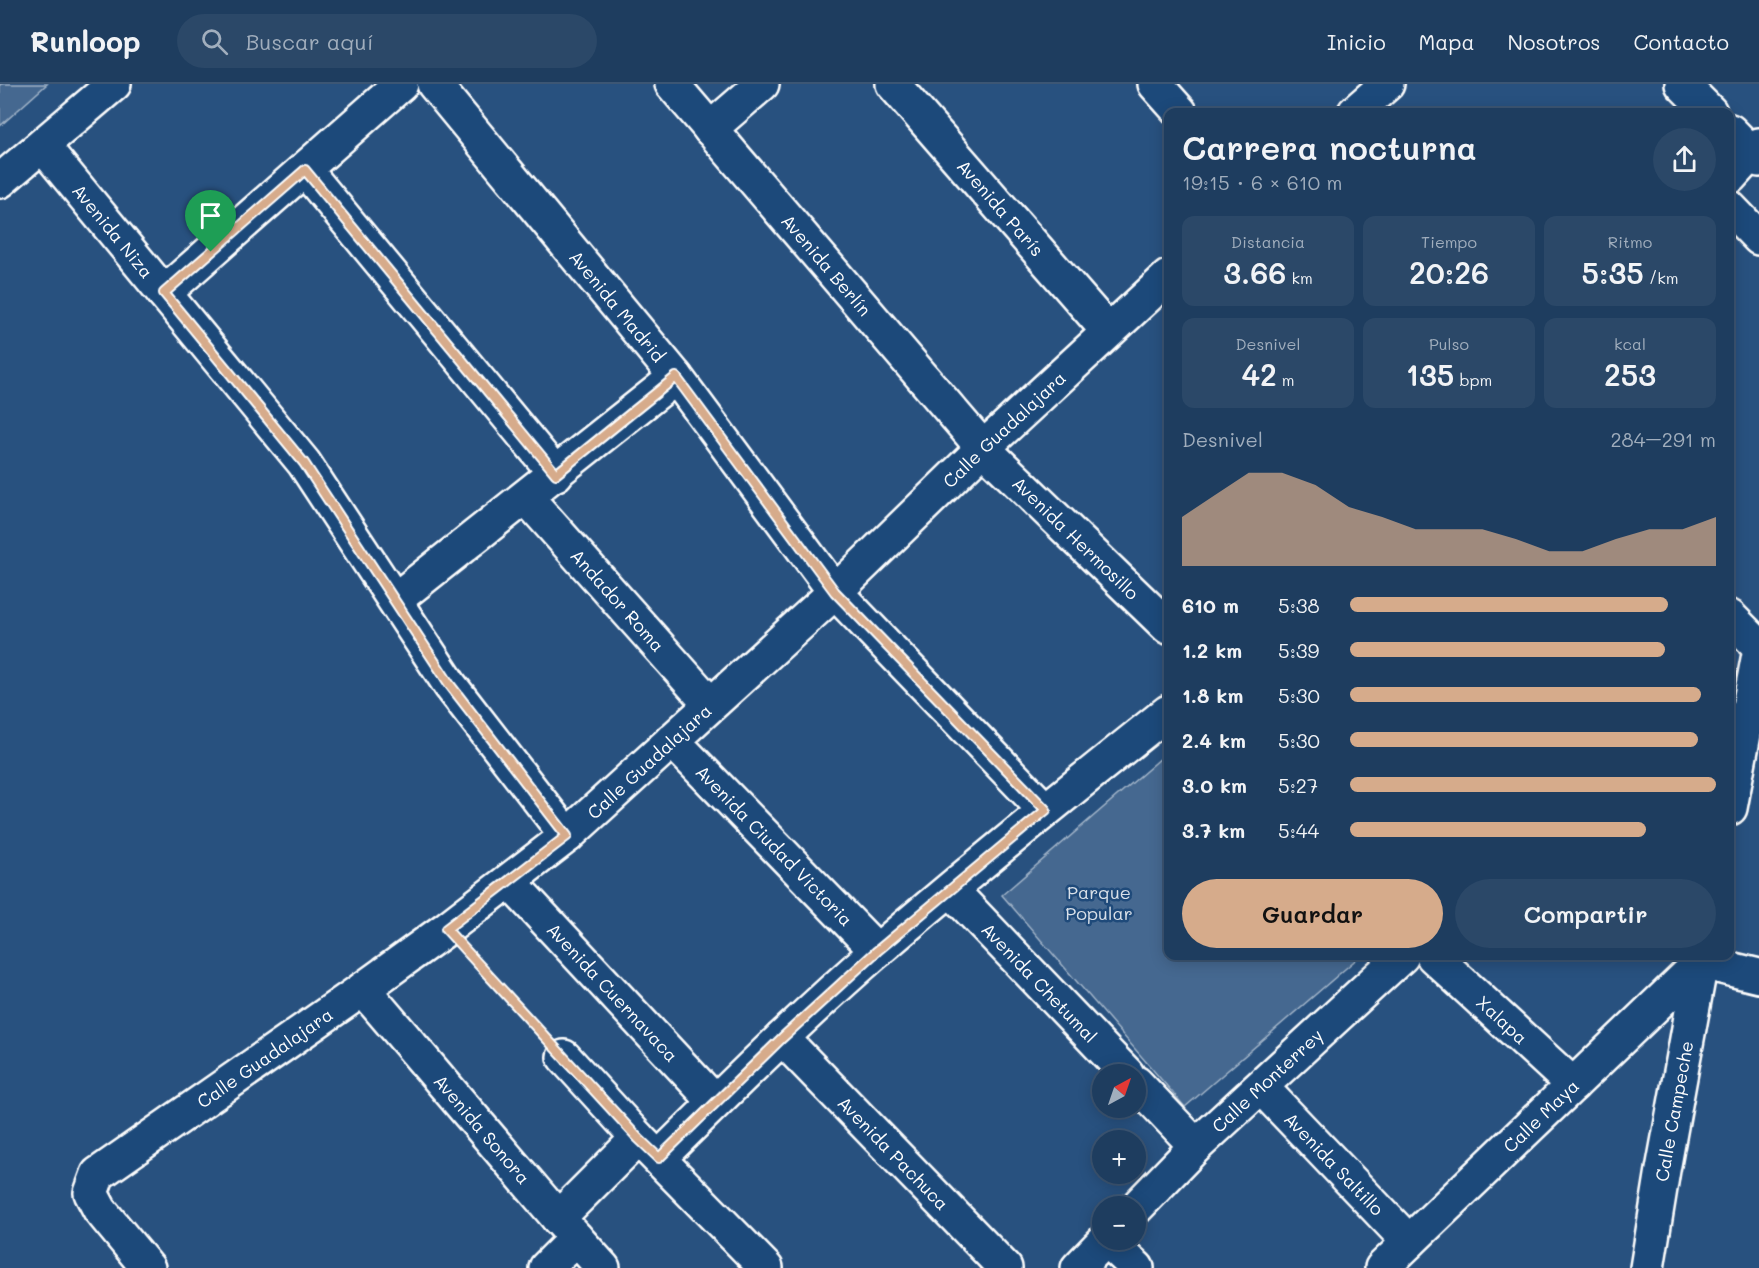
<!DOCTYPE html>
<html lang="es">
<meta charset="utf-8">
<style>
body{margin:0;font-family:Mali,sans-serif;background:#2b4868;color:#f1f3f6;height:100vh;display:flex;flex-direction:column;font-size:22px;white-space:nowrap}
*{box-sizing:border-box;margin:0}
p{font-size:20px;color:#a1aebd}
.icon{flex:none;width:33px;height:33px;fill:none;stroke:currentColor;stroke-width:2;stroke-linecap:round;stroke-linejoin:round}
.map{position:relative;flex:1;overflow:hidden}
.details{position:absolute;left:1164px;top:24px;width:570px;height:852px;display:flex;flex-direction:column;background:#1e3d5f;border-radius:12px;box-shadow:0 3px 15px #0003,0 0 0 2px #3c5674}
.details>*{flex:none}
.needle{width:39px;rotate:40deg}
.tools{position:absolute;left:1092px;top:980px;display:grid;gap:12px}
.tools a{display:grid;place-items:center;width:54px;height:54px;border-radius:50%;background:#1e3d5f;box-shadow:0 3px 15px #0003,0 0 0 2px #3c5674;font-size:30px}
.pin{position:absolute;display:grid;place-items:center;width:51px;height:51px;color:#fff;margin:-62px -26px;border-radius:50% 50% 50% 0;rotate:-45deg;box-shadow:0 0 6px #0007}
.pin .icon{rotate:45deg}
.round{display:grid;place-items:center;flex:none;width:63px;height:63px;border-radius:32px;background:#2b4868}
.overview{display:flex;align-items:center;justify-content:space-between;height:102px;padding:0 18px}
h1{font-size:33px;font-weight:600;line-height:45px}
.figures{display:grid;grid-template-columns:repeat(3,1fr);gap:9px;height:102px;padding:6px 18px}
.figures div{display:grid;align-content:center;border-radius:12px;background:#2b4868;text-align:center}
.figures b{font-size:30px;font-weight:600}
.figures small{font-size:16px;font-weight:400}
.figures p{font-size:16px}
.chart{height:168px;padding:12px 18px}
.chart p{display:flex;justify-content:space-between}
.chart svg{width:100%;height:108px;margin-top:6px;fill:#d6ab8b;opacity:.7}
.button{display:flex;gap:12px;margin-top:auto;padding:12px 18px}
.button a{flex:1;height:69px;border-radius:36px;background:#d6ab8b;color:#111;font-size:24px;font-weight:600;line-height:69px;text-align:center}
.button a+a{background:#2b4868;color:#f1f3f6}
ul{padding:0 18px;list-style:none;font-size:20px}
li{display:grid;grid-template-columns:96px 72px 1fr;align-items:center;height:45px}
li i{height:15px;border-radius:8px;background:#d6ab8b}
header{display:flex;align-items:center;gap:36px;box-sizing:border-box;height:84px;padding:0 30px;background:#1e3d5f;border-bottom:2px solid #3c5674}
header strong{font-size:28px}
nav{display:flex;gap:33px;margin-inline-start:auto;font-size:21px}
.search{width:420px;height:54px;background:#2b4868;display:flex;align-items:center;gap:15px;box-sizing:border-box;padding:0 21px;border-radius:33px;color:#a1aebd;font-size:22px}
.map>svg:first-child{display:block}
.green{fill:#446890;stroke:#a2b4c8;stroke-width:1.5}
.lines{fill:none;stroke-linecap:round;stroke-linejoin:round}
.street-casing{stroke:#fff;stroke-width:38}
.primary-casing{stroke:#fff;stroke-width:38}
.path{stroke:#fff;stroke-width:4;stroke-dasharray:4.5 4.5;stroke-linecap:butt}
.street{stroke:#1f4a7a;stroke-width:33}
.primary{stroke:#1f4a7a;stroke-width:33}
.route-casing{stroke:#fff;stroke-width:12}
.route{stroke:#d6ab8b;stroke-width:8}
.labels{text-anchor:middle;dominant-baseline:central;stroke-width:5;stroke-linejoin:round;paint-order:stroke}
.street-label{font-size:18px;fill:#fff;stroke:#1f4a7a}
.park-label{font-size:18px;fill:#dae1e9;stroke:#1f4a7a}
</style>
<header>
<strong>Runloop</strong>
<div class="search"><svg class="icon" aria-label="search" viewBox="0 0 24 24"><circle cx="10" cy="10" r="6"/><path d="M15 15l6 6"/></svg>Buscar aquí</div>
<nav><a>Inicio</a><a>Mapa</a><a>Nosotros</a><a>Contacto</a></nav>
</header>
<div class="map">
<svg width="1759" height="1184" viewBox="0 0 1759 1184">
<rect width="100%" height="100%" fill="#28517f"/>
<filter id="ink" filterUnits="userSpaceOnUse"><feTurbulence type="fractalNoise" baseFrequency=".0167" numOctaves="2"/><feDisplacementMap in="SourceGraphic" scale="12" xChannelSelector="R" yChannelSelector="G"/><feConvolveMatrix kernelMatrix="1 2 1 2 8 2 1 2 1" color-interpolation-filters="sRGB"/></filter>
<g filter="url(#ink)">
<path class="green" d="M 0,0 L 47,0 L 0,42 Z
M 1168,668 L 1168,872 L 1360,872 L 1185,1023 L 1002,811 Z"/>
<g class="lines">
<defs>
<g id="street">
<path id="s1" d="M 434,0 L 676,293 L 835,508 L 1045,726"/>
<path id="s2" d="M 672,0 L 983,364 L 1168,543"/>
<path id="s3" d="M 893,0 L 1108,247"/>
<path d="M 1155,0 L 1180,28"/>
<path d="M 1355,28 L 1387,0"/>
<path d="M 710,45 L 762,0"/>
<path id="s4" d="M 43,62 L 304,379 L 450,601 L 567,752"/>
<path d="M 305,86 L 556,390"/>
<path d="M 1730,93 L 1759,61"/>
<path d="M 0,97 L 114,0"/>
<path d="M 1730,124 L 1759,154"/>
<path d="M 164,209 L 401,0"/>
<path id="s5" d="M 526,413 L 710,620"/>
<path d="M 395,516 L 676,293"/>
<path d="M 1730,533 L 1759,562"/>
<path id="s6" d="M 672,656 L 877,867"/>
<path d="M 1730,724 L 1759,570"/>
<path id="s7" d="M 509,797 L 715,1018"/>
<path id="s8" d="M 951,806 L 1127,990"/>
<path id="s9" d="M 1433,872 L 1573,1001"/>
<path id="s10" d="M 363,905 L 558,1134 L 603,1184"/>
<path id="s11" d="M 782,954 L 1005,1184"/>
<path d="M 564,973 L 638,1054 L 766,1184"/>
<path d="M 1136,999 L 1196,1062"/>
<path id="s12" d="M 1261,1003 L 1409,1158"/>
<path d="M 659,1074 C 730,1004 801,933 877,867 C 972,785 1070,706 1168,628"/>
<path id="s13" d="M 1136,1124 L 1196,1062 L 1402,872"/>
<path d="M 558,1134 L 638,1054"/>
<path d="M 1106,1155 L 1137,1184"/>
<path id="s14" d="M 148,1184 L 100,1126 L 91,1109 L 98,1090 L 363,905 L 446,845 L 567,752 L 835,508 L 983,364 L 1168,193"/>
<path d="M 546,1184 L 576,1154"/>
<path d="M 1078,1184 L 1106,1155"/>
<path id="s15" d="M 1382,1184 L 1701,878 L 1759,892"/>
<path id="s16" d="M 1647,1184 L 1663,1086 L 1702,873"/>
</g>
<path id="primary" d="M 1682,0 L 1710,28
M 1730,47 L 1759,76"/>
</defs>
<use href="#street" class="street-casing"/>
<use href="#primary" class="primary-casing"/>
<path class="path" d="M 469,870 L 543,950"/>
<use href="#street" class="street"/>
<use href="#primary" class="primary"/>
</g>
</g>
<g class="lines" filter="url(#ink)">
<defs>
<path id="route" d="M 305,86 L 556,390 L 676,293 L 835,508 L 1046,726 L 877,867 L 782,954 L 659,1074 L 638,1054 L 446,845 L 567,752 L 450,601 L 304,379 L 164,209 Z"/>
</defs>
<use href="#route" class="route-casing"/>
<use href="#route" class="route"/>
</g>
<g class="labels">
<g class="street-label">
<text stroke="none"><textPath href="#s3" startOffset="164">Avenida París</textPath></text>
<text stroke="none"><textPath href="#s4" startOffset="110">Avenida Niza</textPath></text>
<text stroke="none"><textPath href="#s2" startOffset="238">Avenida Berlín</textPath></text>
<text stroke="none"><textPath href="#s1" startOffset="288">Avenida Madrid</textPath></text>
<text stroke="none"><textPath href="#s14" startOffset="1290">Calle Guadalajara</textPath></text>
<text stroke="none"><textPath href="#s2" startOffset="608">Avenida Hermosillo</textPath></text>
<text stroke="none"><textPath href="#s5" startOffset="138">Andador Roma</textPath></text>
<text stroke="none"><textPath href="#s14" startOffset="804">Calle Guadalajara</textPath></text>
<text stroke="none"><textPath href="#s6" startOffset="147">Avenida Ciudad Victoria</textPath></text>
<text stroke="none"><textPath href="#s8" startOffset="128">Avenida Chetumal</textPath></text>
<text stroke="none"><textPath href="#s7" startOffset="152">Avenida Cuernavaca</textPath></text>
<text stroke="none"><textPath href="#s9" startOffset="94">Xalapa</textPath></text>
<text stroke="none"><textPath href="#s14" startOffset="318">Calle Guadalajara</textPath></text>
<text stroke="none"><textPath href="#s13" startOffset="183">Calle Monterrey</textPath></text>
<text stroke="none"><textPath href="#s16" startOffset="159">Calle Campeche</textPath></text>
<text stroke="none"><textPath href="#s15" startOffset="220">Calle Maya</textPath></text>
<text stroke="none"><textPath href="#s10" startOffset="184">Avenida Sonora</textPath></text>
<text stroke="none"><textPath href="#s11" startOffset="160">Avenida Pachuca</textPath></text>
<text stroke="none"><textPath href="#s12" startOffset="106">Avenida Saltillo</textPath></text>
</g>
<g class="park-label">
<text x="1099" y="808">Parque<tspan x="1099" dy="21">Popular</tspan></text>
</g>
</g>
</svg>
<div class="tools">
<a><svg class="needle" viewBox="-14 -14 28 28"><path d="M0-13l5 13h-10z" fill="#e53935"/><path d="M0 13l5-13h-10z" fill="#a1aebd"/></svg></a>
<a>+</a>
<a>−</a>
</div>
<div class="pin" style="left:211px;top:168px;background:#1e9e55"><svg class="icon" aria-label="arrive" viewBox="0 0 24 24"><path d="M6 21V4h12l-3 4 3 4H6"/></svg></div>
<section class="details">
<div class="overview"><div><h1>Carrera nocturna</h1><p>19:15 · 6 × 610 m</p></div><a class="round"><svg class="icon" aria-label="share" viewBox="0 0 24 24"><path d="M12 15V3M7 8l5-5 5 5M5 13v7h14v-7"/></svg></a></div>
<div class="figures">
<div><p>Distancia</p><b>3.66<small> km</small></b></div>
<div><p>Tiempo</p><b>20:26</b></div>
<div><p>Ritmo</p><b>5:35<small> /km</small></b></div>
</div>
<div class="figures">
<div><p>Desnivel</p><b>42<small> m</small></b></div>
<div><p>Pulso</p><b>135<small> bpm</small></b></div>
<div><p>kcal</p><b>253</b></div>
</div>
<div class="chart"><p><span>Desnivel</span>284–291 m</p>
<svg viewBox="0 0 160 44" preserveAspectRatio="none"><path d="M0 44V24L10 15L20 6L30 6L40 11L50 20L60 24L70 29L80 29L90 29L100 33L110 38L120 38L130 33L140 29L150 29L160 24V44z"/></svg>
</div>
<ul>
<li><b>610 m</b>5:38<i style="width:87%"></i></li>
<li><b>1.2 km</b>5:39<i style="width:86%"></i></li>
<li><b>1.8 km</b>5:30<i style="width:96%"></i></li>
<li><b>2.4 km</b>5:30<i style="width:95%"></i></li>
<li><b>3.0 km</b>5:27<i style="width:100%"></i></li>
<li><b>3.7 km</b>5:44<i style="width:81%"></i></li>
</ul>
<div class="button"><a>Guardar</a><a>Compartir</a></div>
</section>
</div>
